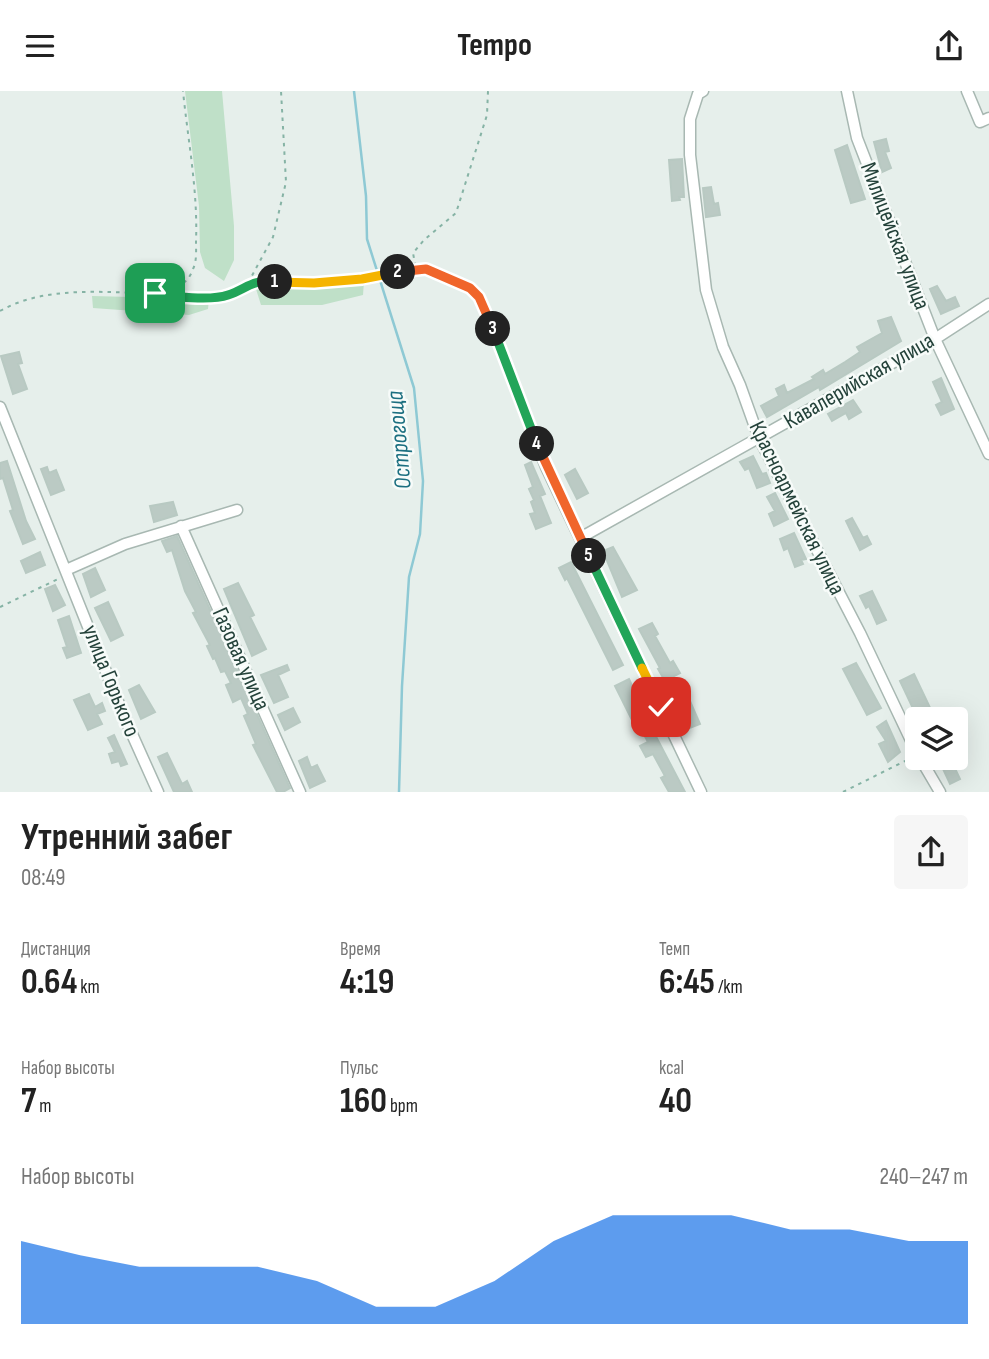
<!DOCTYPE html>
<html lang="ru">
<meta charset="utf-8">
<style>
body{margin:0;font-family:"Sofia Sans Condensed",sans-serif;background:#f6f6f6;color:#222;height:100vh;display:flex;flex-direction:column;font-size:26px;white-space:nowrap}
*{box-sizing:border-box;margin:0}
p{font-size:23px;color:#767676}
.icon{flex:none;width:38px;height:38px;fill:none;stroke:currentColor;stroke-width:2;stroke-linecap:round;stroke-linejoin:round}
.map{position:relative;height:701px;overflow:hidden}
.panel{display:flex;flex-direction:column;background:#fff;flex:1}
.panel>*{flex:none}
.buttons{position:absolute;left:905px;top:616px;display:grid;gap:14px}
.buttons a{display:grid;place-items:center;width:63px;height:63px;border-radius:7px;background:#fff;box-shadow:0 7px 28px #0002;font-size:35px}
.pin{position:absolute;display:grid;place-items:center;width:60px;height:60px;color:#fff;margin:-30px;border-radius:14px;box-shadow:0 4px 10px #0006}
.km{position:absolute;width:35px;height:35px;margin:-18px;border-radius:50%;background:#222;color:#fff;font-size:19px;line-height:35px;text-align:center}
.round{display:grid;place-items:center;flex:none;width:74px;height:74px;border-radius:7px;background:#f6f6f6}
.head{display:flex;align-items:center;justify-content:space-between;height:119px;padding:0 21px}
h1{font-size:38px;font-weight:700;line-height:52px}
.stats{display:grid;grid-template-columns:repeat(3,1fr);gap:10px;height:119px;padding:7px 21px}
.stats div{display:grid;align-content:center}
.stats b{font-size:35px;font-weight:700}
.stats small{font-size:19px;font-weight:400}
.stats p{font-size:19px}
.chart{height:196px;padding:14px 21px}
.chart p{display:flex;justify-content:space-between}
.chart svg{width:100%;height:126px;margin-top:7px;fill:#1a73e8;opacity:.7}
header{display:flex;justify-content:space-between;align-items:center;height:91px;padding:0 21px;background:#fff;font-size:32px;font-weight:700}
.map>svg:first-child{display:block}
.green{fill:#bfe0c8}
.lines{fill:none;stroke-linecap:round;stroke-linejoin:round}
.stream{stroke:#8ec9d4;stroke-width:2.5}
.building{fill:#bbcac4;stroke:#b8c9c2;stroke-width:2}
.minor-casing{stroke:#a8b8b2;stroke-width:13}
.path{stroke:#86b3a5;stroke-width:2;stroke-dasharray:3.5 5;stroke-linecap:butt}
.minor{stroke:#fff;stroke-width:10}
.split-1-casing{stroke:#fff;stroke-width:14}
.split-2-casing{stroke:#fff;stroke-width:14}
.split-3-casing{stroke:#fff;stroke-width:14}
.split-4-casing{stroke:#fff;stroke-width:14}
.split-5-casing{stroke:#fff;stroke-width:14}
.split-6-casing{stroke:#fff;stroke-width:14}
.split-7-casing{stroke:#fff;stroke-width:14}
.split-1{stroke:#22a559;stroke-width:9}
.split-2{stroke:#f5b400;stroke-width:9}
.split-3{stroke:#f0652b;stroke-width:9}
.split-4{stroke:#22a559;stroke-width:9}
.split-5{stroke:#f0652b;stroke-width:9}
.split-6{stroke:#22a559;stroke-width:9}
.split-7{stroke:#f5b400;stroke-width:9}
.labels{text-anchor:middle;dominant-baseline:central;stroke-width:5;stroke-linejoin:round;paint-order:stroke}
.street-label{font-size:23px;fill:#24423a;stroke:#f7fbf9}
.water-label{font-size:24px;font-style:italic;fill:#1c6f80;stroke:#f7fbf9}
</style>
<header><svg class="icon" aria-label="menu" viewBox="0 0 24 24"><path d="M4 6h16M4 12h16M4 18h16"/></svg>Tempo<svg class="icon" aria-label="share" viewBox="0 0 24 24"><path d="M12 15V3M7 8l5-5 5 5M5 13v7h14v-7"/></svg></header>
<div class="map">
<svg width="989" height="701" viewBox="0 0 989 701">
<rect width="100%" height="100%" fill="#e6efeb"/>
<path class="green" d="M 185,0 L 222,0 L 234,135 L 234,169 L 224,190 L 205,177 L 200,161 L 199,115 Z
M 364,190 L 363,204 L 322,214 L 261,214 L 256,198 Z
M 92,205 L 209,208 L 208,218 L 189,224 L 93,217 Z"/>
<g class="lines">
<path class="stream" d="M 354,0 L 366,105 L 367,148 L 414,297 L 423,390 L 420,443 L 409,486 L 402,595 L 399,701"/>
</g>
<path class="building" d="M 886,48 L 889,60 L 885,61 L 891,77 L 882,81 L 874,51 Z
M 847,54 L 865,108 L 851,112 L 835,59 Z
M 682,68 L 684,106 L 679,106 L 680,109 L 672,110 L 669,69 Z
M 711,96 L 714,113 L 718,112 L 720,124 L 706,126 L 703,97 Z
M 937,195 L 946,210 L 955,206 L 959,215 L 941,223 L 930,198 Z
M 891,226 L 901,250 L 820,299 L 819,296 L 767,326 L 761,315 L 779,305 L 776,298 L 784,294 L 787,302 L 814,288 L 812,286 L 823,279 L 825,283 L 845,271 L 860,261 L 857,256 L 882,242 L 878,230 Z
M 19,261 L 22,272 L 18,273 L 27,298 L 13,303 L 1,265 Z
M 941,287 L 954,318 L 941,324 L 936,314 L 942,311 L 933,291 Z
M 853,309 L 861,321 L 849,328 L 846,322 L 832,330 L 828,323 Z
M 753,365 L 762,383 L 766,382 L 770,392 L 757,397 L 749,377 L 745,379 L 740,371 Z
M 7,370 L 26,430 L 35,448 L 23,453 L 10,420 L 13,419 L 3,387 L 0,388 L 0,372 Z
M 531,371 L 545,403 L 540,405 L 551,432 L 536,438 L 530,423 L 535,422 L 531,411 L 534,409 L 529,398 L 533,396 L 525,374 Z
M 47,376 L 49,382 L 56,379 L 64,399 L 51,404 L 41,378 Z
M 575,378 L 588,402 L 577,408 L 565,384 Z
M 775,402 L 788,428 L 774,435 L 769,423 L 775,420 L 767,406 Z
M 173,411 L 177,424 L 154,431 L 150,415 Z
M 852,427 L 863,447 L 867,445 L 871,453 L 860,459 L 846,430 Z
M 794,442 L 806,468 L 801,469 L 803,473 L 795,476 L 788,457 L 784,459 L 780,448 Z
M 177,445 L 290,697 L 283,701 L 277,701 L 253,654 L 256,653 L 244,625 L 248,623 L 241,607 L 233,611 L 226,594 L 231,592 L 225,580 L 221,581 L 215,567 L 213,568 L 207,555 L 210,554 L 193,522 L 196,521 L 185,500 L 172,459 L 167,461 L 162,450 Z
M 613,456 L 637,499 L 622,506 L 603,460 Z
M 40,461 L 45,474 L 26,482 L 21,470 Z
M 571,471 L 623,574 L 613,579 L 567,487 L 565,489 L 559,477 Z
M 95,477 L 105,499 L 91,506 L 83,483 Z
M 238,492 L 254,524 L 250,526 L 266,558 L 252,565 L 224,498 Z
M 55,494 L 65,514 L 53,520 L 45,498 Z
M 872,500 L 886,529 L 877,533 L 869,515 L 866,517 L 860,505 Z
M 108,511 L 123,544 L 111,550 L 95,517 Z
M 69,525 L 81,562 L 67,567 L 63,557 L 67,556 L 58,529 Z
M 652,532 L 658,543 L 655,545 L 670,572 L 673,570 L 680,582 L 674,585 L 683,603 L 686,601 L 700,633 L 687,638 L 673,608 L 675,607 L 658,578 L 660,577 L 639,538 Z
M 856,572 L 881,617 L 867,624 L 843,578 Z
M 287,574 L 289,579 L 278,584 L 288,606 L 274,612 L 261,584 Z
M 914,583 L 932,621 L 937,628 L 918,628 L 900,590 Z
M 629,588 L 651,636 L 685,701 L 669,701 L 661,687 L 665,685 L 653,663 L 646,666 L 640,655 L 648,651 L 635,627 L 632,629 L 615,595 Z
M 139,594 L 155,621 L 141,628 L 129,599 Z
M 89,603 L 95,616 L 102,612 L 105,620 L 97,623 L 102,633 L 88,639 L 74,609 Z
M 293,617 L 300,631 L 285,639 L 278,624 Z
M 886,630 L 900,661 L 888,671 L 879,653 L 886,650 L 877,636 Z
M 114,644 L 127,673 L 121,675 L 119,670 L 112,672 L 109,663 L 115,661 L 108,647 Z
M 167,662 L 182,693 L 187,690 L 192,701 L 174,701 L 158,666 Z
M 307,666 L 311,677 L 317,674 L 325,690 L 310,697 L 299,670 Z
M 938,667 L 950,667 L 960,688 L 950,693 Z"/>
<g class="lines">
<defs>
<path id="minor" d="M 703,0 L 698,3 L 690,28 L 690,64 L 706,199 L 723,256 L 740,294 L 759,347 L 860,542 L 917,662
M 847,0 L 857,47 L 935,248 L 989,363
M 967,0 L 980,31 L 989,27
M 519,306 L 546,376 L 701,701
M 0,316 L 123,623 L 158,701
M 181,435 L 300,701
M 580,447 L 935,248 L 989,213
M 66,479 L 125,453 L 237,419
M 920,667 L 940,701"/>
</defs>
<use href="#minor" class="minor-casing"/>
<path class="path" d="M 425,177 L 415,173 L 413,162 L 424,149 L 456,122 L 487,24 L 488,0
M 248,192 L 273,146 L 286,91 L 281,0
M 160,201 C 175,199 188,193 193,178 C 197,170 196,159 196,151 C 198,100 188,50 183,0
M 0,220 C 46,194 104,202 155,202 C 173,205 213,210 230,204 C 240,200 247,192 258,190 C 268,188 280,191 290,191 C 313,192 337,191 359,188 C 379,185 409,174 428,179 C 446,183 466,192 479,206 L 516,297
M 0,516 L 60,487
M 843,701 L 911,667"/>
<use href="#minor" class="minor"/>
</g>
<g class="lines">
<defs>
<path id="split-1" d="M 155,202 C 173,206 211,210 228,204 C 248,197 252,188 275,191"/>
<path id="split-2" d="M 275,191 L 314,192 L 362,188 L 398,181"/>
<path id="split-3" d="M 398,181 L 426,178 L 470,197 L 479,206 L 493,238"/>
<path id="split-4" d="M 493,238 L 537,353"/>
<path id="split-5" d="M 537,353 L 589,465"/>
<path id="split-6" d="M 589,465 L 642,577"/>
<path id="split-7" d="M 642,577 L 661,616"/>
</defs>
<use href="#split-1" class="split-1-casing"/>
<use href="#split-2" class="split-2-casing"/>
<use href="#split-3" class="split-3-casing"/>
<use href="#split-4" class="split-4-casing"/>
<use href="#split-5" class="split-5-casing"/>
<use href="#split-6" class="split-6-casing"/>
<use href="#split-7" class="split-7-casing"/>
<use href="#split-1" class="split-1"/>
<use href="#split-2" class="split-2"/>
<use href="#split-3" class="split-3"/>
<use href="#split-4" class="split-4"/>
<use href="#split-5" class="split-5"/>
<use href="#split-6" class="split-6"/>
<use href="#split-7" class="split-7"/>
</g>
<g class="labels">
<g class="street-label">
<text transform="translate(895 145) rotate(69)">Милицейская улица</text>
<text transform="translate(859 290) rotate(-30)">Кавалерийская улица</text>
<text transform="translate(797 417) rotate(64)">Красноармейская улица</text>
<text transform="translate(241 568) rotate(66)">Газовая улица</text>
<text transform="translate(111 590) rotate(68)">улица Горького</text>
</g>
<g class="water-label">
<text transform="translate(399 349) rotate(-95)">Острогоща</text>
</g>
</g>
</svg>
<div class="buttons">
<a><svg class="icon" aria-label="layers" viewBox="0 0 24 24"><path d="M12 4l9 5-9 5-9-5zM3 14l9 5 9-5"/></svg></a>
</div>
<div class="pin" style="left:155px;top:202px;background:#1e9e55"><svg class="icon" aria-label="arrive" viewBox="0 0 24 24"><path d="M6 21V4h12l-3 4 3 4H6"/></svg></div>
<div class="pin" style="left:661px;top:616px;background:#d93025"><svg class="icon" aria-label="check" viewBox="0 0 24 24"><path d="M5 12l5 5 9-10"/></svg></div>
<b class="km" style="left:275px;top:191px">1</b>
<b class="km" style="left:398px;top:181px">2</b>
<b class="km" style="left:493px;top:238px">3</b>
<b class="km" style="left:537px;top:353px">4</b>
<b class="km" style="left:589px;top:465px">5</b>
</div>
<section class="panel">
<div class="head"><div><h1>Утренний забег</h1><p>08:49</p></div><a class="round"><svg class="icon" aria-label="share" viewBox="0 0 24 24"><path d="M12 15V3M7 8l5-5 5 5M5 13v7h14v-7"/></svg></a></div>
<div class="stats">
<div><p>Дистанция</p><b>0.64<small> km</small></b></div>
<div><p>Время</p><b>4:19</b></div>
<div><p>Темп</p><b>6:45<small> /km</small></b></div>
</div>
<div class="stats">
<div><p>Набор высоты</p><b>7<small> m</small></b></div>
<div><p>Пульс</p><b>160<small> bpm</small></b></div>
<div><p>kcal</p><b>40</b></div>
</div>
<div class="chart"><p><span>Набор высоты</span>240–247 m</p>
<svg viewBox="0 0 160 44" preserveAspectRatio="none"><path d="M0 44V15L10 20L20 24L30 24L40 24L50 29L60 38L70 38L80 29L90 15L100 6L110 6L120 6L130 11L140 11L150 15L160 15V44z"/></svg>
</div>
</section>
